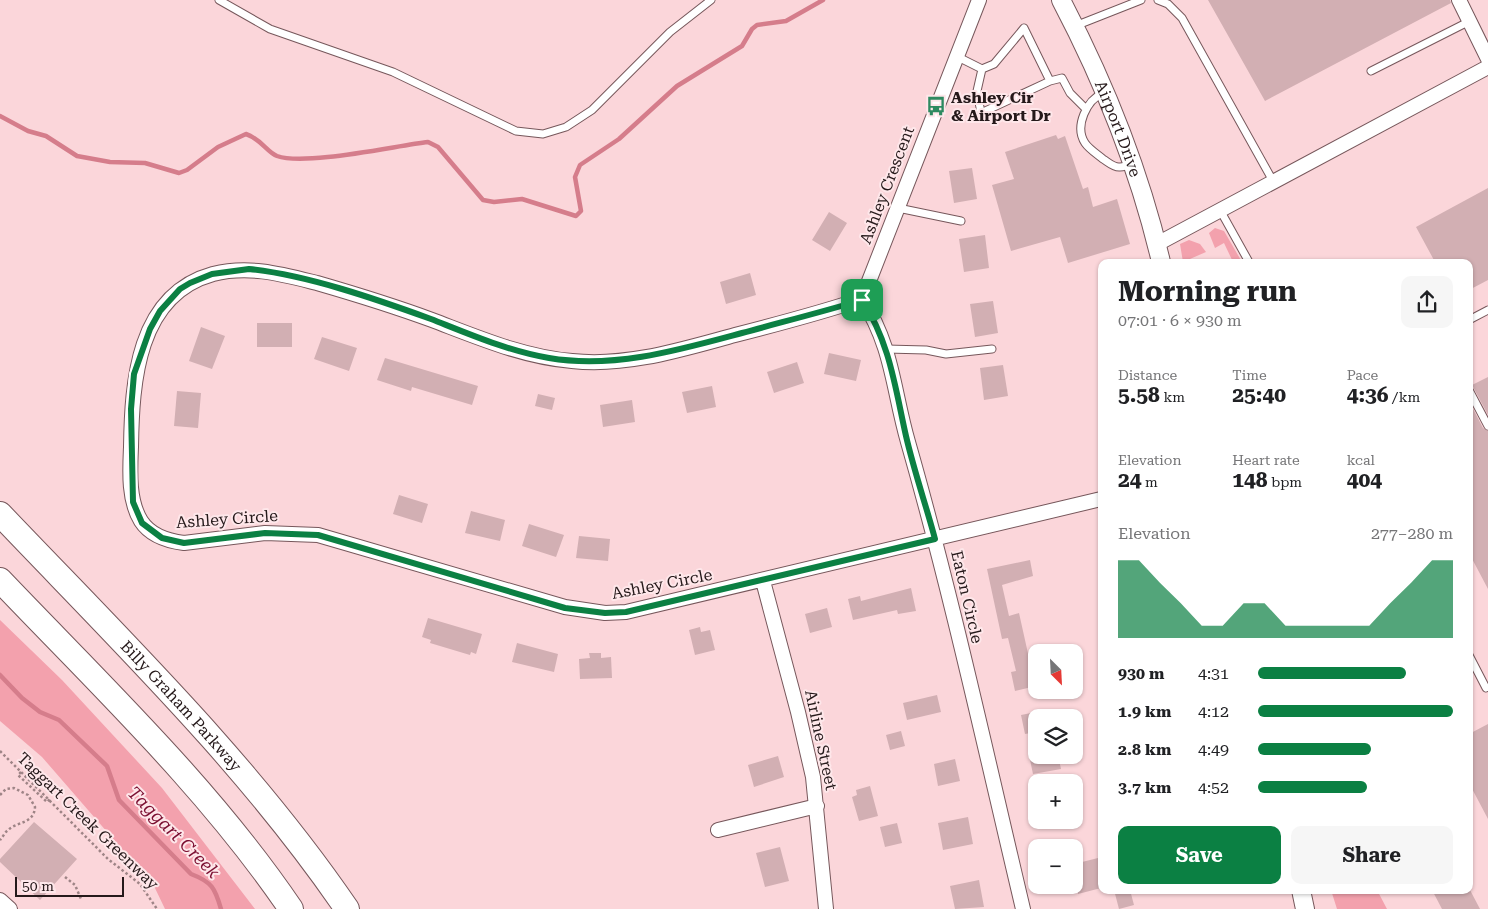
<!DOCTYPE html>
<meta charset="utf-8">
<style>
body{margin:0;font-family:"Roboto Serif",serif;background:#f6f6f6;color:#202124;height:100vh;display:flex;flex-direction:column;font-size:19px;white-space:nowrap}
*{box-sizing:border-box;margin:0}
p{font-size:16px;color:#757577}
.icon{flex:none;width:28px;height:28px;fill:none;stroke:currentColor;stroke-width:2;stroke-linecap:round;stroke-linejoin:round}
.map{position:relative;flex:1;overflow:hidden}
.sheet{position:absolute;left:1098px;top:259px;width:375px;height:635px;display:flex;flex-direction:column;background:#fff;border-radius:10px;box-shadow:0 1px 4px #0004}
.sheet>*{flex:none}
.needle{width:32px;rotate:156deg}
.buttons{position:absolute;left:1028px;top:644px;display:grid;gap:10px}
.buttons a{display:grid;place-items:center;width:55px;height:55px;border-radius:10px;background:#fff;box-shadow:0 1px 4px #0004;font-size:25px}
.scale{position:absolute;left:15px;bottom:12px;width:109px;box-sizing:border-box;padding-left:5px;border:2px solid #25191a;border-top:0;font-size:14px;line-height:18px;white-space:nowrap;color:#25191a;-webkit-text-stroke:4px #fee7ea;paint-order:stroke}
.pin{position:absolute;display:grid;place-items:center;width:42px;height:42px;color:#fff;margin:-21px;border-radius:10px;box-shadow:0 2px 8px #0006}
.round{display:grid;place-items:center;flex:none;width:52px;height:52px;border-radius:10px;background:#f6f6f6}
.headline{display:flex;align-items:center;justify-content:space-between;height:85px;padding:0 20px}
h1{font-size:28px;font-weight:700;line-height:38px}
.stats{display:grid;grid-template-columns:repeat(3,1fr);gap:8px;height:85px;padding:5px 20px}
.stats div{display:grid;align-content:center}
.stats b{font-size:21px;font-weight:700}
.stats small{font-size:14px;font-weight:400}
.stats p{font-size:14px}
.chart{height:140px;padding:10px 20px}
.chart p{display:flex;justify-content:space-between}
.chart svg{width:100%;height:90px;margin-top:5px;fill:#0b8043;opacity:.7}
.cta{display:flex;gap:10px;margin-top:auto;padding:10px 20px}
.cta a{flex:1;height:58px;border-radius:10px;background:#0b8043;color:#fff;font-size:20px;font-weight:700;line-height:58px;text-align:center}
.cta a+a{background:#f6f6f6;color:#202124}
ul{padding:0 20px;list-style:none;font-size:16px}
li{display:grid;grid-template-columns:80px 60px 1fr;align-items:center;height:38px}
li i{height:12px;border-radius:6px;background:#0b8043}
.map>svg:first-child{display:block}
.green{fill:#f3a1ad}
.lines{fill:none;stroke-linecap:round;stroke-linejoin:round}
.stream{stroke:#d57d8b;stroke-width:4.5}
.building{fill:#d2afb3}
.service-casing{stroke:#76575b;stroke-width:9}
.minor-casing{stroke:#76575b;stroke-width:16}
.tertiary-casing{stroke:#76575b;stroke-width:20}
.trunk-casing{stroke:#76575b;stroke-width:26}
.path{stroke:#9e8486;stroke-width:2.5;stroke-dasharray:2.5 2.5;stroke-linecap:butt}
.service{stroke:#fff;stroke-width:7}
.minor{stroke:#fff;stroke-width:14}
.tertiary{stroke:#fff;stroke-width:18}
.trunk{stroke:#fff;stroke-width:24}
.route-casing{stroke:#fff;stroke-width:10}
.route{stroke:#0b8043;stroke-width:6}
.labels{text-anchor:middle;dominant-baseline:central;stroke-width:4;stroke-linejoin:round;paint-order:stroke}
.poi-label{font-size:16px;font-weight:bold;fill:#25191a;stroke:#fee7ea;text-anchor:start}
.street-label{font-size:16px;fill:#25191a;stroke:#fee7ea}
.water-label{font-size:18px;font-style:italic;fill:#7b0f31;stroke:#fee7ea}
</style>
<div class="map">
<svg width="1488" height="909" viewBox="0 0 1488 909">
<rect width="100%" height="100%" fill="#fbd6da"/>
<path class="green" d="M 1215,228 L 1224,231 L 1242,262 L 1233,262 L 1224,243 L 1215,248 L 1209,233 Z
M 1189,240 L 1200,244 L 1206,252 L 1183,262 L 1180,244 Z
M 0,620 L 62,680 L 162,788 L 255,909 L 165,909 L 154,886 L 42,757 L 0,721 Z
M 1331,890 L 1377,890 L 1387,909 L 1337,909 Z"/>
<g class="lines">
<path class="stream" d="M 0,116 L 28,131 L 46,136 L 77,156 L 110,162 L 145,163 L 179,173 L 187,170 L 218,147 L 246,134 C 261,139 267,152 277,156 C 305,166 394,146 428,142 L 438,147 L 483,200 L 494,202 L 522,199 L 576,216 L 581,211 L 575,177 L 580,165 L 619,139 L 677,86 L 742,46 L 752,29 L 757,25 L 786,21 L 823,0
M 0,675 L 22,698 L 40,712 L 59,720 L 107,766 L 119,800 L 191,874 C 212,882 215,888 221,909"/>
</g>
<path class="building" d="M 1208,0 L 1450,0 L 1451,3 L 1265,101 Z
M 1056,135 L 1058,139 L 1065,136 L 1083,189 L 1088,187 L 1093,207 L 1117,199 L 1130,244 L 1068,263 L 1060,237 L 1011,251 L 992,185 L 1014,179 L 1005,152 Z
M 972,168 L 977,199 L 954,203 L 949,171 Z
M 1488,188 L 1488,280 L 1469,290 L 1469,262 L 1435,262 L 1416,227 Z
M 829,212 L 847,223 L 830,251 L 812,240 Z
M 985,235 L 989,268 L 964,272 L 959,239 Z
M 750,273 L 756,295 L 726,304 L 720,282 Z
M 993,301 L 998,333 L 975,337 L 970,304 Z
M 257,323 L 292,323 L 292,347 L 257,347 Z
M 201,327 L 225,336 L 212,369 L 189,361 Z
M 322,337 L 357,348 L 349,371 L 314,359 Z
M 829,353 L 861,360 L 856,381 L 824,374 Z
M 385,358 L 478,386 L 472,405 L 412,387 L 411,391 L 377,380 Z
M 797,362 L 804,383 L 774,393 L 767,372 Z
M 1003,365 L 1008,396 L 984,400 L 980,368 Z
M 1488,377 L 1488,415 L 1472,385 Z
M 712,386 L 716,407 L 687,413 L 682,392 Z
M 177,391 L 201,393 L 198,428 L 174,426 Z
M 538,394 L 555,398 L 552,410 L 535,406 Z
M 632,400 L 635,422 L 603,427 L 600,405 Z
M 1469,401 L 1483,428 L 1488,431 L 1488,589 L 1469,553 Z
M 399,495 L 428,504 L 422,523 L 393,514 Z
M 471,511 L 505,520 L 500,541 L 465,533 Z
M 529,524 L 564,535 L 556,557 L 522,546 Z
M 579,536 L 610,539 L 608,561 L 576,558 Z
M 1030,560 L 1033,576 L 1002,585 L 1009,616 L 1019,613 L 1031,667 L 1036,666 L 1036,686 L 1015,691 L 1011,672 L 1016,671 L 1008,638 L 1002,639 L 987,569 Z
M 911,588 L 916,611 L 898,614 L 897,610 L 853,620 L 848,599 L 860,596 L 861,601 Z
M 827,608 L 832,627 L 810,633 L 805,614 Z
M 428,618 L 482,634 L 476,654 L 471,652 L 470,655 L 430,643 L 431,640 L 422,637 Z
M 700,627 L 701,632 L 710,630 L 715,650 L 695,655 L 689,630 Z
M 517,643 L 558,654 L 554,672 L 512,662 Z
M 589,653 L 601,653 L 601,658 L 611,657 L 612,678 L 580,679 L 579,659 L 590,658 Z
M 937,695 L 941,712 L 907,720 L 903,703 Z
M 1036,712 L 1036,732 L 1025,734 L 1021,715 Z
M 1488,724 L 1488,819 L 1469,783 L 1469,734 Z
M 901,731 L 905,746 L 890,750 L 886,735 Z
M 1029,755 L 1058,755 L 1061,769 L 1033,774 Z
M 778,756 L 784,777 L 754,787 L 748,765 Z
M 955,759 L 960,781 L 938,786 L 934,764 Z
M 870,786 L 878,816 L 859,821 L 852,797 L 857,795 L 856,790 Z
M 968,817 L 973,844 L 943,850 L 938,823 Z
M 34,822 L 77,859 L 40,900 L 0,862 L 0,859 Z
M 897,823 L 902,843 L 885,847 L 880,827 Z
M 780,847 L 789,881 L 765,887 L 756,853 Z
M 1098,858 L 1101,888 L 1078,894 L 1076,883 L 1074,884 L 1074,864 Z
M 979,880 L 984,907 L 955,909 L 950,886 Z
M 1114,890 L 1130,890 L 1134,905 L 1119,909 Z
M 1432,890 L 1470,890 L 1480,909 L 1442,909 Z"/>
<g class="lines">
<defs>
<path id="service" d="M 219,0 L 270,29 L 393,72 L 516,131 L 543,134 L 566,127 L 592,110 L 670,32 L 711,0
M 1158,0 L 1168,4 L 1182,18 L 1273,181
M 1075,26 L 1141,0
M 956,56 L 982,69 L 994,64 L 1024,28 L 1050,81 L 1062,78 L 1070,93 L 1086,109
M 982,69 L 977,91 L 981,113 L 1050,81
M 1371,71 L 1468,22
M 1103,93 C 1087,100 1074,126 1085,143 C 1089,149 1097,154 1103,159 C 1108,162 1114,168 1120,167 C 1124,167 1128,165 1131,163
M 898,208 L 961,221
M 1220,210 L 1249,262
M 1469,320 L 1488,310
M 886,349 L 926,350 L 946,354 L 992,349
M 1469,390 L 1488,426
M 1469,655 L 1486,688"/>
<path id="minor" d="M 1459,0 L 1488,59
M 1157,244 L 1488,67
M 862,299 C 820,313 778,324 735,335 C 683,349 627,367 572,361 C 523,357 477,337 432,320 C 394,306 355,294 317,283 C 281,274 249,265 213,274 C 137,295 132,382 131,447 C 130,470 128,500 141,521 C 150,535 168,541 184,543 L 265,533 L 318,535 L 565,607 L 605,613 L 626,612 L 1101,499
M 862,299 C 893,347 893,390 908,442 C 952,596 986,753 1023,909
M 862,299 L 979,0
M 763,581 L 798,712 L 813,777 L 826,909
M 718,830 L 817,806
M 0,900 L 10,909"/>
<g id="tertiary">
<path id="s1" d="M 1061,0 C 1104,82 1140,172 1161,262"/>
<path d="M 1301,890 L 1305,909"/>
</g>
<g id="trunk">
<path id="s2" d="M 0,514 C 121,641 248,764 347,909"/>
<path d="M 0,580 C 101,686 209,788 291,909"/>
</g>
</defs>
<use href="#service" class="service-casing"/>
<use href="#minor" class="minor-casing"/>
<use href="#tertiary" class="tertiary-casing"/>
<use href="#trunk" class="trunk-casing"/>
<path class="path" d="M 0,751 L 108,859 L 140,884 L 157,909
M 21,772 L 18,775 L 47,802 L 50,799
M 0,795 L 6,789 L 14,788 L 28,795 L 35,807 C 34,824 18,821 8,830 C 5,832 3,837 0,840
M 65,877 L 75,885 L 81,899"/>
<use href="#service" class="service"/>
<use href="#minor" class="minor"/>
<use href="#tertiary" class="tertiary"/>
<use href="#trunk" class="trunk"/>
</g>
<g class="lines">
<defs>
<path id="route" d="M 249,269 C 307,275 376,299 431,319 C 469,334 508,351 549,358 C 614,369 679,350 742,333 C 782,322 822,312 862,300 C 890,343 895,387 906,436 C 914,471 926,505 935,539 L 626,612 L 605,613 L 565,608 L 318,535 L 265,533 L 184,543 L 162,538 L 142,523 L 133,502 L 131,409 L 134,374 L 150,329 L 160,311 L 180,289 L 190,283 L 212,274 Z"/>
</defs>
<use href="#route" class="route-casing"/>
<use href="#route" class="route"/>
</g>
<defs>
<symbol id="bus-bare" viewBox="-9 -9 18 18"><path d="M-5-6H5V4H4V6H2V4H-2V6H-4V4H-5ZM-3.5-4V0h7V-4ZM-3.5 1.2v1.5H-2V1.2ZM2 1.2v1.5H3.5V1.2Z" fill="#2e8a60" stroke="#fee7ea" stroke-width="2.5" paint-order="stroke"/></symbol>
</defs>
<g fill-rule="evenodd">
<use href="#bus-bare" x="922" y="92" width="28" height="28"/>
</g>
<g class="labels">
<g class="poi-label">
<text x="951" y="97">Ashley Cir<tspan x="951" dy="18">&amp; Airport Dr</tspan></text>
</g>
<g class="street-label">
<text stroke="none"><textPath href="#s1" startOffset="141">Airport Drive</textPath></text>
<text transform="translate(887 185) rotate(-69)">Ashley Crescent</text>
<text transform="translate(227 519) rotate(-4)">Ashley Circle</text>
<text transform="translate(662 584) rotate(-11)">Ashley Circle</text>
<text transform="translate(967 597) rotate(77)">Eaton Circle</text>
<text stroke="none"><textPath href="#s2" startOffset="264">Billy Graham Parkway</textPath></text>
<text transform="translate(821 740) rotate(78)">Airline Street</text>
<text transform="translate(88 821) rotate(44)">Taggart Creek Greenway</text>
</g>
<g class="water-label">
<text transform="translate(174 832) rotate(45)">Taggart Creek</text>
</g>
</g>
</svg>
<div class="buttons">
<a><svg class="needle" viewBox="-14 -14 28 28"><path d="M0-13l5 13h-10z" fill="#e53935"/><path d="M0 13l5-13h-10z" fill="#757577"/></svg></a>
<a><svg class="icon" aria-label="layers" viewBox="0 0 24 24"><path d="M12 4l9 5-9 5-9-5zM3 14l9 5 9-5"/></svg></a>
<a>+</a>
<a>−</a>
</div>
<div class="scale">50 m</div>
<div class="pin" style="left:862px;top:300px;background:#1e9e55"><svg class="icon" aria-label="arrive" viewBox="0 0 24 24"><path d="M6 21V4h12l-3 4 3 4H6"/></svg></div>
<section class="sheet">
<div class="headline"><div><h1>Morning run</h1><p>07:01 · 6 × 930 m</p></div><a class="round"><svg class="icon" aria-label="share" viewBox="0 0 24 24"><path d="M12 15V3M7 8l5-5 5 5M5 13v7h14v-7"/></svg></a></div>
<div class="stats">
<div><p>Distance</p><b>5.58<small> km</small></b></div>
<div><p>Time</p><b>25:40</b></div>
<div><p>Pace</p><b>4:36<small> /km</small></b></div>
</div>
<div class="stats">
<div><p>Elevation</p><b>24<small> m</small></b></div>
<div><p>Heart rate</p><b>148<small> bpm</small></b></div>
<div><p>kcal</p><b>404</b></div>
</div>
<div class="chart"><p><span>Elevation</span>277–280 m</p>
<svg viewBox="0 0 160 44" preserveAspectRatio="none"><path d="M0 44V6L10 6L20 17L30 27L40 38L50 38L60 27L70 27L80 38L90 38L100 38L110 38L120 38L130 27L140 17L150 6L160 6V44z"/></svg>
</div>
<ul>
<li><b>930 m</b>4:31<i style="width:76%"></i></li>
<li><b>1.9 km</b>4:12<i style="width:100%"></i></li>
<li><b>2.8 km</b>4:49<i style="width:58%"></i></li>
<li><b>3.7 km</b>4:52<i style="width:56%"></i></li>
</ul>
<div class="cta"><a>Save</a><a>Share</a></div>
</section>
</div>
